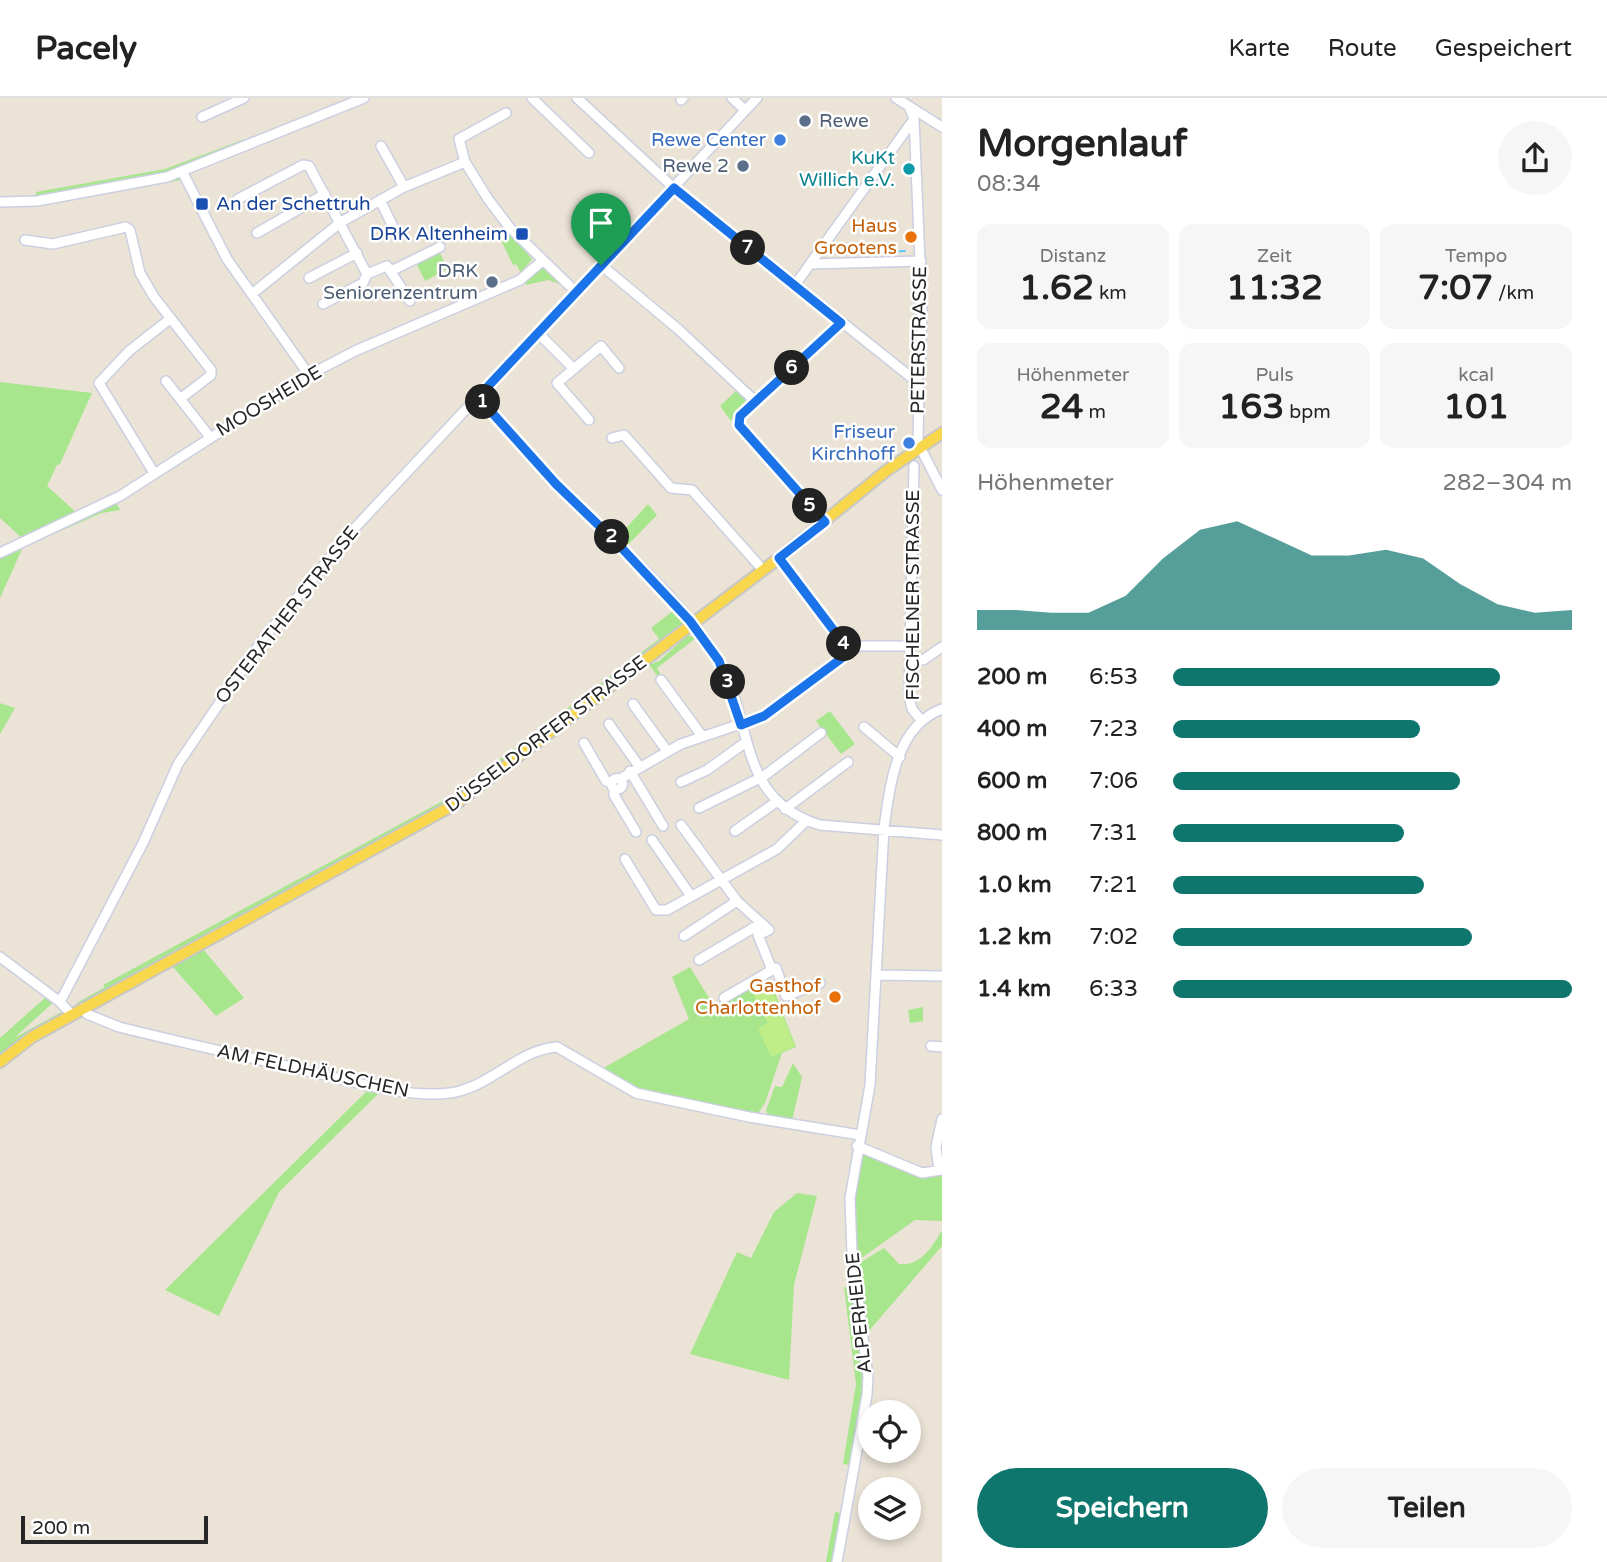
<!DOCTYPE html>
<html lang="de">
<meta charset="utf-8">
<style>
body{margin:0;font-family:"Varela Round",sans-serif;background:#f6f6f6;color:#222;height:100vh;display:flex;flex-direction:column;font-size:26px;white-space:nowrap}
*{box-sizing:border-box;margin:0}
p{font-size:23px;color:#767676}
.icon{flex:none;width:38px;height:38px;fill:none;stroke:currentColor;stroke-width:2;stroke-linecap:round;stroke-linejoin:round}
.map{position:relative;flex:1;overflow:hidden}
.panel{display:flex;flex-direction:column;background:#fff;width:665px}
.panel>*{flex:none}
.buttons{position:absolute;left:858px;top:1302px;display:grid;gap:14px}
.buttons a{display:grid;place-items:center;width:63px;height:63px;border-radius:50%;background:#fff;box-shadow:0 4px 10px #0003;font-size:35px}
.scale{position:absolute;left:21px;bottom:18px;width:187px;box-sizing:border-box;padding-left:7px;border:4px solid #262626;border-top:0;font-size:19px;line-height:24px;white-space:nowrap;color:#262626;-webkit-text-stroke:5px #fff;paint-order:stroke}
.pin{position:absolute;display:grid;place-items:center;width:60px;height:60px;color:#fff;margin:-72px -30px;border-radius:50% 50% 50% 0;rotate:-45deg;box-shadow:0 0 7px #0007}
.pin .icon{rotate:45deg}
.km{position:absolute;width:35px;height:35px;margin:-18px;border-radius:50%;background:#222;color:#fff;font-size:19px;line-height:35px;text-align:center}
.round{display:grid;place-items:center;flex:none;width:74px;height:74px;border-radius:37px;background:#f6f6f6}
.summary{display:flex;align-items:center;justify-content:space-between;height:119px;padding:0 35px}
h1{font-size:38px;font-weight:800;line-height:52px}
.metrics{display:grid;grid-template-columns:repeat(3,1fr);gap:10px;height:119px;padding:7px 35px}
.metrics div{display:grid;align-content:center;border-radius:14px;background:#f6f6f6;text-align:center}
.metrics b{font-size:35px;font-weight:800}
.metrics small{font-size:19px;font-weight:400}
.metrics p{font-size:19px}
.chart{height:196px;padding:14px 35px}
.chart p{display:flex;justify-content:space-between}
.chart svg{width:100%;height:126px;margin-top:7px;fill:#0f766e;opacity:.7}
.button{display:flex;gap:14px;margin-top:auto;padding:14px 35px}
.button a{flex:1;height:80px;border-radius:42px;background:#0f766e;color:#fff;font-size:28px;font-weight:800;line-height:80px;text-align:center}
.button a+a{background:#f6f6f6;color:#222}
ul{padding:0 35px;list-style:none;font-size:23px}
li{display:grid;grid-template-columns:112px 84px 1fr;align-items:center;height:52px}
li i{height:18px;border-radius:9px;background:#0f766e}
header{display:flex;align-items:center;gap:42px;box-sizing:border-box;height:98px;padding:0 35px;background:#fff;border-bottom:2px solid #e0e0e0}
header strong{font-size:33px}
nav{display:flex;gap:38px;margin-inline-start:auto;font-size:24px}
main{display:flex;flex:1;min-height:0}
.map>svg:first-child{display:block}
.green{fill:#a8e68e}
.pitch{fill:#bfee88}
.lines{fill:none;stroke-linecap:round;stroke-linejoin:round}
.stream{stroke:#60c8f6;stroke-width:2}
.minor-casing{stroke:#cbcfe1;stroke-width:12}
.major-casing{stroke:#c7c7c7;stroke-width:14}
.minor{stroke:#fff;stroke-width:9}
.major{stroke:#f9d74d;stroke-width:10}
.route-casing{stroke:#fff;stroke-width:14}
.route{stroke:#1a73e8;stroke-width:9}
.service-dot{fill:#5c6f8a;stroke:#fff;stroke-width:2.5}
.shop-dot{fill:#3f7fe0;stroke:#fff;stroke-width:2.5}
.culture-dot{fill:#0f9aa8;stroke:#fff;stroke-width:2.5}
.transit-dot{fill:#1a4fb4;stroke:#fff;stroke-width:2.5}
.food-dot{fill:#e8710a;stroke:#fff;stroke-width:2.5}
.labels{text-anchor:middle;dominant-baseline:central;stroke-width:5;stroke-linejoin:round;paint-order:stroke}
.service-label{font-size:19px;fill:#4e5e75;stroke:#fff;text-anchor:end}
.shop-label{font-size:19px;fill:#366cbe;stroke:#fff;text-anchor:end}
.culture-label{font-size:19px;fill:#0d838f;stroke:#fff;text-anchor:end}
.transit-label{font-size:19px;fill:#164399;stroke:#fff;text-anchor:start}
.food-label{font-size:19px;fill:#c56008;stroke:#fff;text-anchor:end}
.street-label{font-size:19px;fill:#262626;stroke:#fff}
</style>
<header>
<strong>Pacely</strong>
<nav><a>Karte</a><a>Route</a><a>Gespeichert</a></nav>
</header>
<main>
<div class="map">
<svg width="942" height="1464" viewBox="0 0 942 1464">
<rect width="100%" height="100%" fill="#ebe3d6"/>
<path class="green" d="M 245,41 L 248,46 L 180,73 L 36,100 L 36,94 L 165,71 Z
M 176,80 L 182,82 L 34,108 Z
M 505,134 L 510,135 L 532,161 L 521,175 L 516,166 L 513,167 L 499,138 Z
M 438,151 L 448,171 L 425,183 L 416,165 Z
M 543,170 L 560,186 L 548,182 L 526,187 L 525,183 Z
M 0,284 L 92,295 L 60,366 L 57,367 L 47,388 L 78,416 L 23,441 L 0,420 Z
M 737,292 L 748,303 L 731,323 L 720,308 Z
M 116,405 L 120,412 L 102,415 L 23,449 L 0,500 L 0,459 Z
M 648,406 L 657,417 L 627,448 L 618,439 Z
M 674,512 L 685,526 L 461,698 L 78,909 L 77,905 L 105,889 L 103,887 L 450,699 L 659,541 L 651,530 Z
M 688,537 L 696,540 L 657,570 L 663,581 L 661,583 L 650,568 L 644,570 L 463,708 L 348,772 L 444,717 L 646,568 L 659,563 Z
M 0,605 L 15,610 L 0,636 Z
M 830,613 L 855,646 L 841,656 L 816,623 Z
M 340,774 L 343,775 L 203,851 L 244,900 L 216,918 L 172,868 L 89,913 C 144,935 203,946 260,960 C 322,974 387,994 451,992 L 424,994 L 375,986 L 119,927 L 88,913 Z
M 690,869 L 714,908 L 768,877 L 796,949 L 782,955 L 765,1005 L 756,1018 L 637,993 L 600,972 L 689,921 L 672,879 Z
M 47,898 L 55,903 L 14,940 L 63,913 L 60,919 L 0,959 L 0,940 Z
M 923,909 L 923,923 L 910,925 L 908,912 Z
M 793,965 L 802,979 L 792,1023 L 768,1018 L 766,1012 L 775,988 L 782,989 Z
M 371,989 L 383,991 L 279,1094 L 219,1218 L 165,1192 Z
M 854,1042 L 847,1097 L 866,1277 L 835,1464 L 826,1464 L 835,1414 L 841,1415 L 850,1367 L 843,1366 L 856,1286 L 844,1189 L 852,1189 C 844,1139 845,1092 854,1042 Z
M 861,1054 L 909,1073 L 942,1073 L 942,1123 L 915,1122 L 856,1164 L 852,1098 Z
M 797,1095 L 817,1098 L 794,1187 L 789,1282 L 690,1256 L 737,1154 L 751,1160 L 774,1114 Z
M 942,1132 L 942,1148 L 868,1234 L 871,1302 L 841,1464 L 869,1300 L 856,1167 L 884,1150 L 899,1166 C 920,1169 933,1148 942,1132 Z"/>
<path class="pitch" d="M 767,880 L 795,948 L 771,959 L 758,930 L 768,925 L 750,890 Z"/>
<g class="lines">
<path class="stream" d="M 863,155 L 905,153"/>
<defs>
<path id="minor" d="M 532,0 L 589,55
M 577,0 L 674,90 L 917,284 L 919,291 L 918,345 L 942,392
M 732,0 L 745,12
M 896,0 L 942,29
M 681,2 L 683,0
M 909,8 L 914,21 L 922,211 L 920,276 L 915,283
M 202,19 L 244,0
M 381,48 L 404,89
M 465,64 L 459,41 L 506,15
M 183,75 L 227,161 L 309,277
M 238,101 L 303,67 L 309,68 L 367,176 L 363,185 L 323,206
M 380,102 L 397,137
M 0,104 L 37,103 L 167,79 L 364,0
M 257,135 L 325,96
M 25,142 L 53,146 L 126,129 L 130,132 L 140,175 L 154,199 L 211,272 L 211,277 L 180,301
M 810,166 L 921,163
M 601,167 L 678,231 L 756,304
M 391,173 L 440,149
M 367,176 L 387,168 L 410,203
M 309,180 L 357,155
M 795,187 L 914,21
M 252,196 L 341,124 L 404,89 L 465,64 L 488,101 L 510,130 L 576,194
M 538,235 L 574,271
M 166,283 L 210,339
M 478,299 C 506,328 529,359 557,387 C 610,442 681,497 719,564 C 755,626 736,701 820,727 L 942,737
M 589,322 L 557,285 L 601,248 L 619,270
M 612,340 L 624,337 L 671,390 L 692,392 L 763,472
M 914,368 L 909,598 L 912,611 L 921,622
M 154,375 L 99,285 L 129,253 L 170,221
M 825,424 L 739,327 L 740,318 L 841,225
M 0,455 L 120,398 L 309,277 L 355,253 L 520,182 L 542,163
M 850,554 L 859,548 L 910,548
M 910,562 L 923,562 L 942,549
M 661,582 L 702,638
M 633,606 L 667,653
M 609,626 L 639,668
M 864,629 L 900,659
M 584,645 L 606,683 L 611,685
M 630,673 L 663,728
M611.5 686a5.5 5.5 0 1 1 11 0a5.5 5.5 0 1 1-11 0Z
M 620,681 L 681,646 L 764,618 L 850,554 L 779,460
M 681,684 L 707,672 L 746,644
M 614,691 L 614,697 L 636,734
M 699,710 L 764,678 L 821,635
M 785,711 L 848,664
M 681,727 L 737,803 L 769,832 L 758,837 L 772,872 L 724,900
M 735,733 L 776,704
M 652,742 L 691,798
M 625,761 L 656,812 L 667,812 L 777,751 L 806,723
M 684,838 L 737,803
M 0,859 L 60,904 L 72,917
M 699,862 L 760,826
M 772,872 L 776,870 L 786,898 L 820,885
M 876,877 L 942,878
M 60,904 L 143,745 L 178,666 L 263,541 L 352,433 L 757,0
M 83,910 L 87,916 L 119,929 C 183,945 248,959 312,974 C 356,984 404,1000 450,995 C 489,990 519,951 557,949 L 636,995 L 749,1019 L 860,1037
M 931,948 L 942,949
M 857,1048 L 922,1075 L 942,1072
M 938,1065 L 936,1049 L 942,1021
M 837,1464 L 867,1297 L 868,1278 L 852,1154 L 850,1100 L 870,987 L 884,730 C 890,687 896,628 942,611"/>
<path id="major" d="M 0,964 L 32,939 L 72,917 L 457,705 L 779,460 L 886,373 L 942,335"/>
</defs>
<use href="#minor" class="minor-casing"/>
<use href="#major" class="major-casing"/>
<use href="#minor" class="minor"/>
<use href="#major" class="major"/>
</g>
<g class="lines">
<defs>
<path id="route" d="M 674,90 L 841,225 L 740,318 L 739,327 L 825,424 L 779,460 L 850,554 L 764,618 L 741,627 L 719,563 L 690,523 L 617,445 L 556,386 L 478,299 Z"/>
</defs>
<use href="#route" class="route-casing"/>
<use href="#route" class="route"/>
</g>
<g class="service-dot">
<circle cx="805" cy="23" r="7"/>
<circle cx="743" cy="68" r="7"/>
<circle cx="492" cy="184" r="7"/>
</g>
<g class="shop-dot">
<circle cx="780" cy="42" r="7"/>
<circle cx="909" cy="345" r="7"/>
</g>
<circle class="culture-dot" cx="909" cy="71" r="7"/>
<g class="transit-dot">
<rect x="195" y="99" width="14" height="14" rx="3.5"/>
<rect x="515" y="129" width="14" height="14" rx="3.5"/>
</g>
<g class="food-dot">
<circle cx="911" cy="139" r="7"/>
<circle cx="835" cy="899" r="7"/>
</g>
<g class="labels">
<g class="service-label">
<text x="819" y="23" text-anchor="start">Rewe</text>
<text x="729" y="68">Rewe 2</text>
<text x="478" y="173">DRK<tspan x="478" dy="22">Seniorenzentrum</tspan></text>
</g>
<g class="shop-label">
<text x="766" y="42">Rewe Center</text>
<text x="895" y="334">Friseur<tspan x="895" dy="22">Kirchhoff</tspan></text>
</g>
<g class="culture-label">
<text x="895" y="60">KuKt<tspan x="895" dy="22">Willich e.V.</tspan></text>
</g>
<g class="transit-label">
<text x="216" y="106">An der Schettruh</text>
<text x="508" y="136" text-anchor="end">DRK Altenheim</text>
</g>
<g class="food-label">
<text x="897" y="128">Haus<tspan x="897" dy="22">Grootens</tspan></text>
<text x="821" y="888">Gasthof<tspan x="821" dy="22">Charlottenhof</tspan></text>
</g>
<g class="street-label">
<text transform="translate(919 242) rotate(-89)">PETERSTRASSE</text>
<text transform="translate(269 303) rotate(-31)">MOOSHEIDE</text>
<text transform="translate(913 497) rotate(-90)">FISCHELNER STRASSE</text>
<text transform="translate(287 517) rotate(-52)">OSTERATHER STRASSE</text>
<text transform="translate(546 636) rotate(-37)">DÜSSELDORFER STRASSE</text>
<text transform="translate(313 973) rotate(12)">AM FELDHÄUSCHEN</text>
<text transform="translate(859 1215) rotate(-96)">ALPERHEIDE</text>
</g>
</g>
</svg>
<div class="buttons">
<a><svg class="icon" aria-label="locate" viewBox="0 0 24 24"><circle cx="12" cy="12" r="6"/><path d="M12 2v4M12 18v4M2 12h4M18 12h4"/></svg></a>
<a><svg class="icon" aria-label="layers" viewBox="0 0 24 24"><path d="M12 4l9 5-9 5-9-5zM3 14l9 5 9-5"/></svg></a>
</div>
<div class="scale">200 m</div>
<div class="pin" style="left:601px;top:167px;background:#1e9e55"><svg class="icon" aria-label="arrive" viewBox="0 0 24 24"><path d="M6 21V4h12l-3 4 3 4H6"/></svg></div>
<b class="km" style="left:483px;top:304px">1</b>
<b class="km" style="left:612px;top:439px">2</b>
<b class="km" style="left:728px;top:584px">3</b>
<b class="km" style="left:844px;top:546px">4</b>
<b class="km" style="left:810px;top:408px">5</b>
<b class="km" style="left:792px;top:270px">6</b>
<b class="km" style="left:748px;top:150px">7</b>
</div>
<section class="panel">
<div class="summary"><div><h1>Morgenlauf</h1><p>08:34</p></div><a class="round"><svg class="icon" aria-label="share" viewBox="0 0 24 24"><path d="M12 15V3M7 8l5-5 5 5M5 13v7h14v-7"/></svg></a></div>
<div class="metrics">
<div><p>Distanz</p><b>1.62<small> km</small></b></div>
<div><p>Zeit</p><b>11:32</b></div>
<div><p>Tempo</p><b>7:07<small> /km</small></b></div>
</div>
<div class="metrics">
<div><p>Höhenmeter</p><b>24<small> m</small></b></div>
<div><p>Puls</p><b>163<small> bpm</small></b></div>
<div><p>kcal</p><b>101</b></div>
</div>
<div class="chart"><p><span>Höhenmeter</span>282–304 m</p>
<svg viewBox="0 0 160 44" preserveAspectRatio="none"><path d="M0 44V37L10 37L20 38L30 38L40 32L50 19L60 9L70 6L80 12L90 18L100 18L110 16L120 19L130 28L140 35L150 38L160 37V44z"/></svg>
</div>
<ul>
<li><b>200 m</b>6:53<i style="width:82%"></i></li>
<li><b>400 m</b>7:23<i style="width:62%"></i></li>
<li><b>600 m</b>7:06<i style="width:72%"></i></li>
<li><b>800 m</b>7:31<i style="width:58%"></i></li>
<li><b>1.0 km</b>7:21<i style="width:63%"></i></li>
<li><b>1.2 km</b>7:02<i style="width:75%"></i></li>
<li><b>1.4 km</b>6:33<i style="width:100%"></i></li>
</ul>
<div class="button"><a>Speichern</a><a>Teilen</a></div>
</section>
</main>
